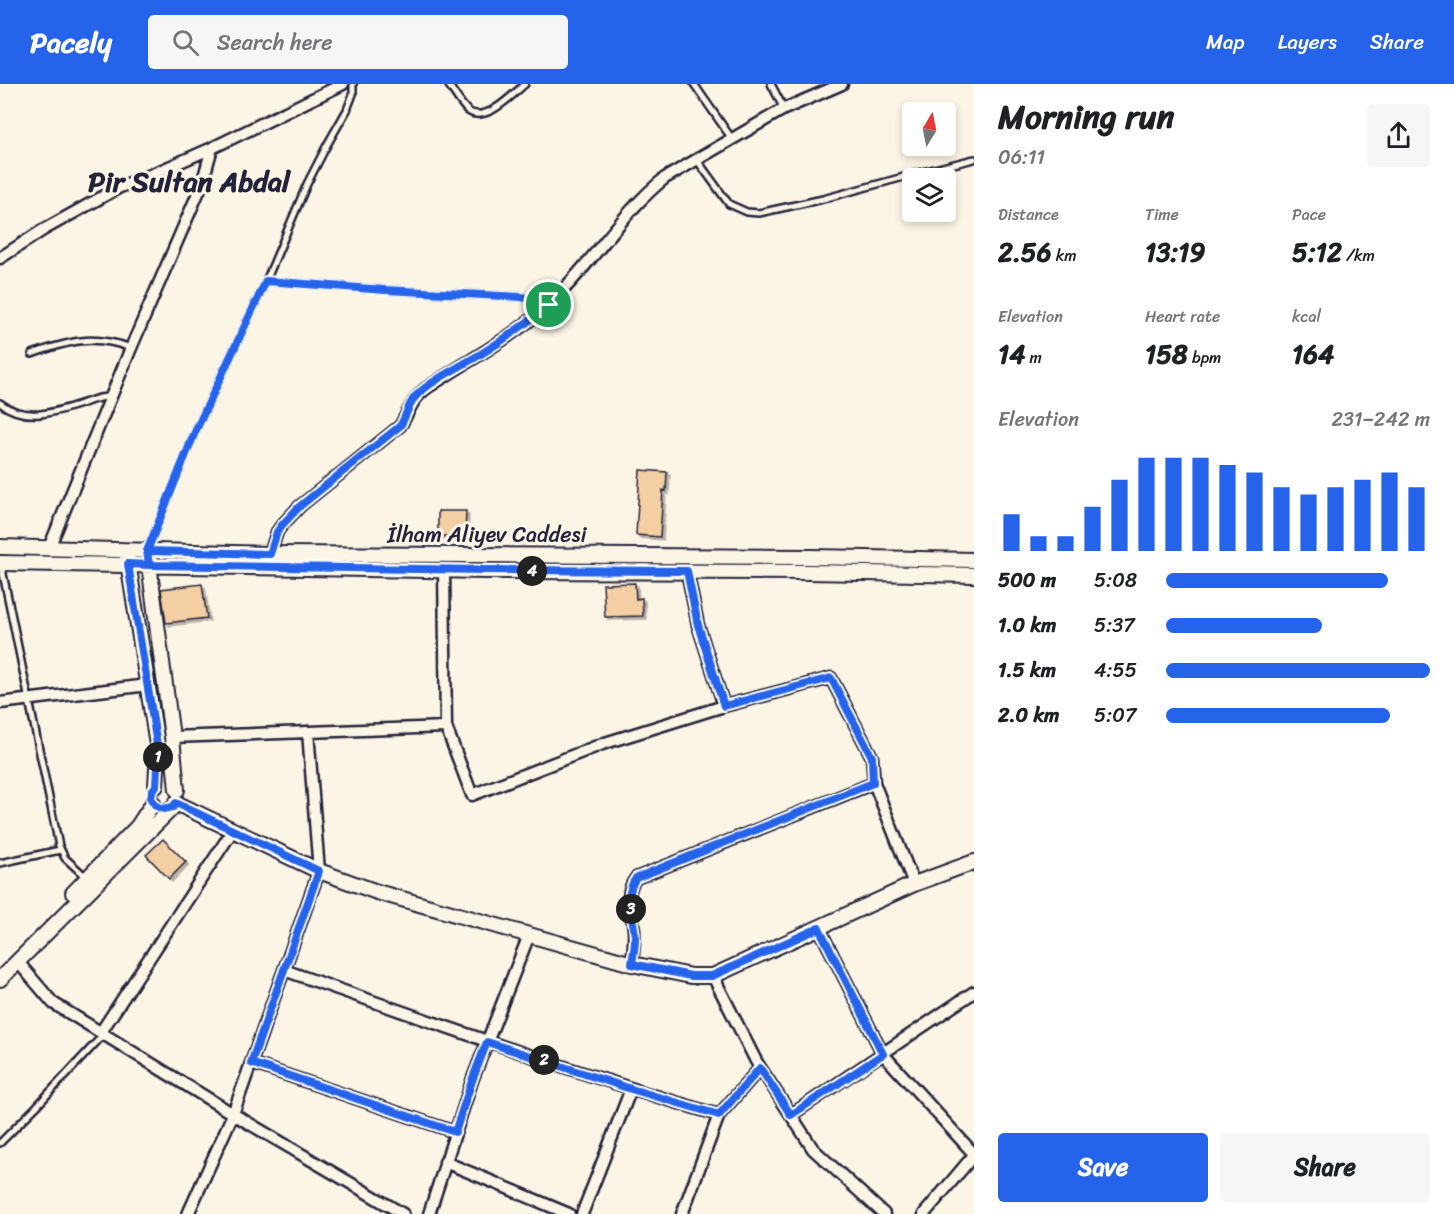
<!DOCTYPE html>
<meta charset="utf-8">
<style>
body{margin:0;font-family:Sriracha,sans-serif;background:#f6f6f6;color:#202124;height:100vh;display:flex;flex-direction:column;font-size:22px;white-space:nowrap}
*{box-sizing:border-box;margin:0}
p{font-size:20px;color:#757577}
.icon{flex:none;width:33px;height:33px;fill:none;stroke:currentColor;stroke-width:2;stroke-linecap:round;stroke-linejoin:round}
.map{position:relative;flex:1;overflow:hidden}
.drawer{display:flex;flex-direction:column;background:#fff;width:480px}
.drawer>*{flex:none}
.needle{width:39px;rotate:10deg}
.fabs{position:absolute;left:902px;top:18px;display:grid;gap:12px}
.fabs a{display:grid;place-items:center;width:54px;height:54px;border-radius:6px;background:#fff;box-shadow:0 3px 9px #0003;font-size:30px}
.pin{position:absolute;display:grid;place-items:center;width:51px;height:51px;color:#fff;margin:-26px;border:3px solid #fff;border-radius:50%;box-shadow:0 2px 6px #0007}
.km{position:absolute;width:30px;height:30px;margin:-15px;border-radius:50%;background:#222;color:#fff;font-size:16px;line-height:30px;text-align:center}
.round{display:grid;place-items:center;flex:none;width:63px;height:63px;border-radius:6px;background:#f6f6f6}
.overview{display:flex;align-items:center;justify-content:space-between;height:102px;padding:0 24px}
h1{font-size:33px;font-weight:800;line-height:45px}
.figures{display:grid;grid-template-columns:repeat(3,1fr);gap:9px;height:102px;padding:6px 24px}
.figures div{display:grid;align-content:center}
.figures b{font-size:26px;font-weight:800}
.figures small{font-size:16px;font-weight:400}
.figures p{font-size:16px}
.chart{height:168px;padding:12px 24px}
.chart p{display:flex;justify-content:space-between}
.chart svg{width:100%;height:108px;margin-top:6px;stroke:#2563eb;stroke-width:6}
.button{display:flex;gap:12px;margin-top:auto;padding:12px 24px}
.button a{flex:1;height:69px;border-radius:6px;background:#2563eb;color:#fff;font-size:24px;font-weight:800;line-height:69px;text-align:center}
.button a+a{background:#f6f6f6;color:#202124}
ul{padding:0 24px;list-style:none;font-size:20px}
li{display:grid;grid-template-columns:96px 72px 1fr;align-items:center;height:45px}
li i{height:15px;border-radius:8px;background:#2563eb}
header{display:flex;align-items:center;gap:36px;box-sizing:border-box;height:84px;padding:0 30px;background:#2563eb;color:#fff}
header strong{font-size:28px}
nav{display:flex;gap:33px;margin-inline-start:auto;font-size:21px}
.search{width:420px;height:54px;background:#f6f6f6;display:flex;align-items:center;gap:15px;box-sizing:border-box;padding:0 21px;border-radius:6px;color:#757577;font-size:22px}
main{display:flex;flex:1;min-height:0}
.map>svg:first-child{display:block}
.building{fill:#f4cfa4;stroke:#22223b;stroke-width:1.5;filter:url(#shadow)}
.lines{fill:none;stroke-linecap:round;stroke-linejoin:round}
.lane-casing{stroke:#22223b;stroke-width:10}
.street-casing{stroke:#22223b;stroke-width:15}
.secondary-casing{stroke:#22223b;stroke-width:18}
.lane{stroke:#fcf5e5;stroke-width:5}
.street{stroke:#fcf5e5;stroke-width:10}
.secondary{stroke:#fcf5e5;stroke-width:14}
.route-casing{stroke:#fff;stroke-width:12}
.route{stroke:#2563eb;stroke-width:8}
.labels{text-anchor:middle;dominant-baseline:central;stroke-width:6;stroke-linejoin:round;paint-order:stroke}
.street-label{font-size:22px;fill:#22223b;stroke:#fcf5e5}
.district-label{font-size:28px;font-weight:bold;fill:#22223b;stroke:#fcf5e5}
</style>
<header>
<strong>Pacely</strong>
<div class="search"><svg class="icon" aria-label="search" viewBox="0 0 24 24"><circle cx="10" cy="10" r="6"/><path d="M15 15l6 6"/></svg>Search here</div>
<nav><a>Map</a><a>Layers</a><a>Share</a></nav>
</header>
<main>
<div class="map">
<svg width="974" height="1130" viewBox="0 0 974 1130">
<defs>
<filter id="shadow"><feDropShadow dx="3" dy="3" stdDeviation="0" flood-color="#0004"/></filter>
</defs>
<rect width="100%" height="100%" fill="#fcf5e5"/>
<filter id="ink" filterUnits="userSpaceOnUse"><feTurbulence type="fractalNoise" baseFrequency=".0167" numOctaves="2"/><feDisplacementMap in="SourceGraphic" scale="12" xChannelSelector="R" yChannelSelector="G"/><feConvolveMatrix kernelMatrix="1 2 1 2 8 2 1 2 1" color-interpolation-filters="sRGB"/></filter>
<g filter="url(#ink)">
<path class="building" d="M 640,386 L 667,388 L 666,407 L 663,406 L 660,453 L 636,451 Z
M 438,427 L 466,427 L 465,452 L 438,452 Z
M 635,499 L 636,515 L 642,514 L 643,532 L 605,533 L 603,500 Z
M 202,500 L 207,534 L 166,539 L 161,505 Z
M 163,755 L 186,778 L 169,795 L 146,771 Z"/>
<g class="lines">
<defs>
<path id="lane" d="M 448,0 C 453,7 461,21 468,27 C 486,40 513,10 525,0
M 694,0 L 732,55
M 771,0 L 784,25
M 697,76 L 729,120 L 747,128 L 759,129 L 823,115 L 922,88 L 974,75
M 266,197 L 385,206 L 521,213 L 533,215 L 548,220
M 32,270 C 69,257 93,250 131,264
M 0,319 C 27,340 58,327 87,318 C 94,315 102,313 110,313
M 147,467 L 195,348 L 266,197 L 307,100 L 327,61 L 347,26 L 353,10 L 353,0
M 1,480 L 59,762 L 65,774 L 86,793
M 0,779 L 60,766
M 0,1059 L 36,1023 L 104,950"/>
<path id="street" d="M 0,174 L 43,146 L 120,103 L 155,89 L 212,64 L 343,0
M 49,464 L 131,264 L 202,100 L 212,64
M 270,470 L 277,448 L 282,441 L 300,422 L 400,342 C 409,328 411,317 424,306 C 465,278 511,255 548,221 C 591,182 620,130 665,94 L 784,25 L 842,0
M 444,486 L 446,643 L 472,711 L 605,659 L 724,622 L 831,594 L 872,673 L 874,699 L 914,800
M 687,487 L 698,541 L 724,622
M 0,619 L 148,601
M 172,653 L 446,643
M 819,844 L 883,970 L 974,1070
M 18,878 L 53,919 L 233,1030 L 403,1130
M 632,880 C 633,868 635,857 634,846 C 632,826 623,811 636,794 L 874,699
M 284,886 C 428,937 572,988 719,1031 L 760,984
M 713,892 L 756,977 L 813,1065 L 884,1130
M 101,948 L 233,746
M 251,979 L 455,1048
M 791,1031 L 974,908
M 445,1078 L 569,1130
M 188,1130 L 233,1030 L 319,787 L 308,648
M 429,1130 L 473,994 L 529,851
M 582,1130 L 631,1005
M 682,1130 L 719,1031
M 924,1130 L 974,1071"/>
<path id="secondary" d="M 0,463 L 270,470 L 812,473 L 974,476
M 127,472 L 158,667 L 156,702
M 148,473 L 172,653 L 177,706
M 0,479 L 486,487 L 808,488 L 974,491
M 176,719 L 319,787 L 377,808 L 632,880 L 691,892 L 713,892 L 914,800 L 974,778
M 73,809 L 138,742 L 153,719
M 0,895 L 173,723"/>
</defs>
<use href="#lane" class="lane-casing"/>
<use href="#street" class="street-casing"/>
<use href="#secondary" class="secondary-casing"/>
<use href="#lane" class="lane"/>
<use href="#street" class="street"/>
<use href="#secondary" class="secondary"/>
</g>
</g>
<g class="lines" filter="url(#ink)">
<defs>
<path id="route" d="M 549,221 L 533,215 L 521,213 L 385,206 L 266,197 L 195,348 L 147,467 L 149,481 L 128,480 L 158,667 L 156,702 L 152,707 L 151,715 L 156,722 L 164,725 L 173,723 L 176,719 L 319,787 L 251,979 L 455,1048 L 473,994 L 487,958 L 631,1005 L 719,1031 L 760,984 L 791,1031 L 883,970 L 819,844 L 712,892 L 691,892 L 632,880 C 633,872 635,863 635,855 C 635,834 622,813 636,794 L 873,699 L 872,673 L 831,594 L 724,622 L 698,541 L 687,487 L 486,486 L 149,481 L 147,467 L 270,470 L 277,448 L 282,441 L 300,422 L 400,342 C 406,333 408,321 415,313 C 428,298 463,281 481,270 C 505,255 527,239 549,221"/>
</defs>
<use href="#route" class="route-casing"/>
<use href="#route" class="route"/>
</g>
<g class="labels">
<g class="street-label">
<text x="487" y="450">İlham Aliyev Caddesi</text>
</g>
<g class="district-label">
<text x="189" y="97">Pir Sultan Abdal</text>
</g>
</g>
</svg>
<div class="fabs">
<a><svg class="needle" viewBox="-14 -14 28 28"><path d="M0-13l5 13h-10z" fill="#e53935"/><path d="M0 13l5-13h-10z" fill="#757577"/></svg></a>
<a><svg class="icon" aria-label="layers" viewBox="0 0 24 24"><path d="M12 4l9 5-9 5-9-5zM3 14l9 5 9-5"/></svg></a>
</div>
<div class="pin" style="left:549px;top:221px;background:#1e9e55"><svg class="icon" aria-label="arrive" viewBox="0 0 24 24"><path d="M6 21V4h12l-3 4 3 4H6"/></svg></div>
<b class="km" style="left:158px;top:673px">1</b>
<b class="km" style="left:544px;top:976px">2</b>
<b class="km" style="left:631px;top:825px">3</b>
<b class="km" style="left:532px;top:487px">4</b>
</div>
<section class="drawer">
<div class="overview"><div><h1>Morning run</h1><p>06:11</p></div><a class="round"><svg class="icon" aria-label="share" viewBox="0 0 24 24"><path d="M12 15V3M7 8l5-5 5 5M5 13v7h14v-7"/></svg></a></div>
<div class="figures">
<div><p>Distance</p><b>2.56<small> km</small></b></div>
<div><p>Time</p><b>13:19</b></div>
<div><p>Pace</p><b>5:12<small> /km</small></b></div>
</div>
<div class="figures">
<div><p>Elevation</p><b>14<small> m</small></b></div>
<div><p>Heart rate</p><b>158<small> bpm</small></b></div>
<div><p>kcal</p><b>164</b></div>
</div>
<div class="chart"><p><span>Elevation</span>231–242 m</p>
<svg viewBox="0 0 160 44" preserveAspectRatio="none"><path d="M5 44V29M15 44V38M25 44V38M35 44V26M45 44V15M55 44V6M65 44V6M75 44V6M85 44V9M95 44V12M105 44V18M115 44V21M125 44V18M135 44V15M145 44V12M155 44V18"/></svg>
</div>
<ul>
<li><b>500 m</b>5:08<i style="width:84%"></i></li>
<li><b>1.0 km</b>5:37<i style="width:59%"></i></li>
<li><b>1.5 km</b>4:55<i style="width:100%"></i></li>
<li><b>2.0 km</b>5:07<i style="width:85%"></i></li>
</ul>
<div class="button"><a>Save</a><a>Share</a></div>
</section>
</main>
